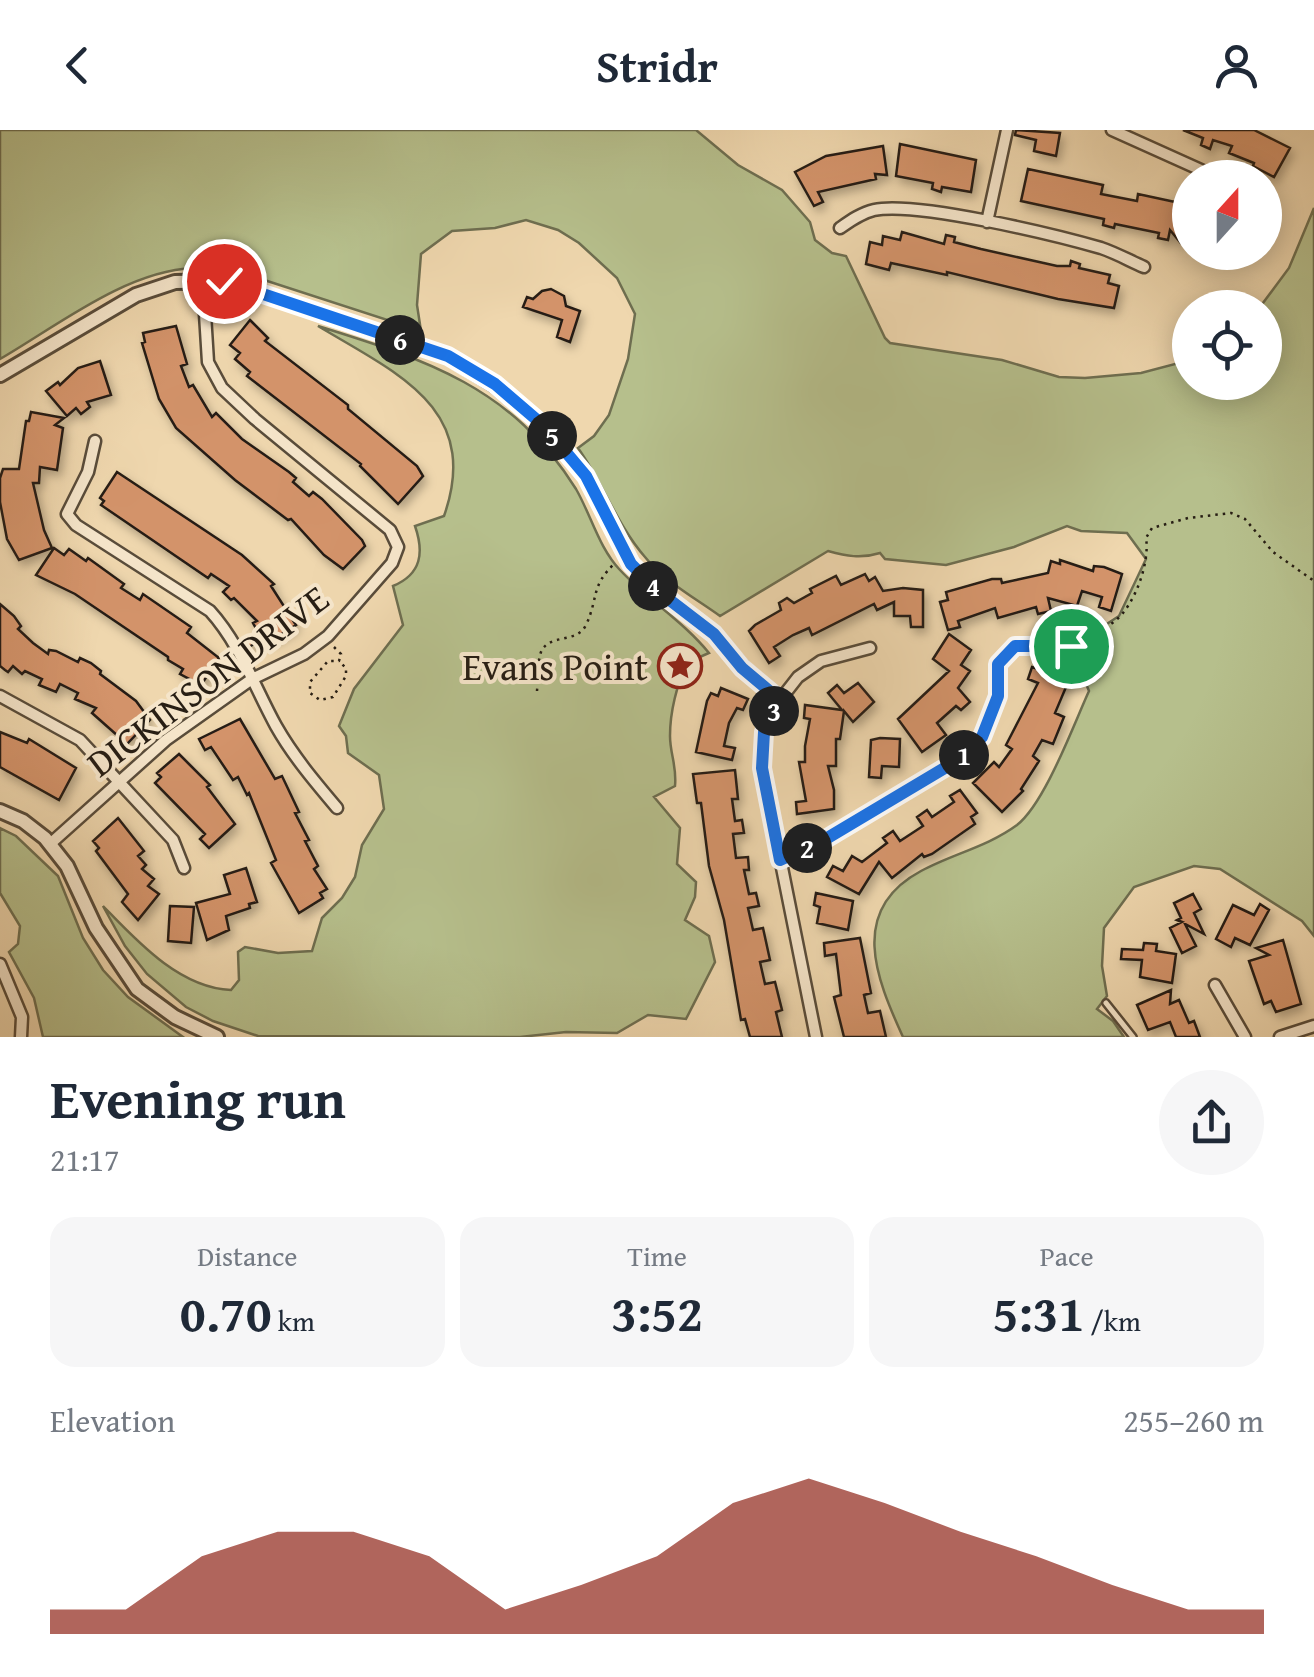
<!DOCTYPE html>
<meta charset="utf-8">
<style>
body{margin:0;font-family:"Gentium Book Plus",serif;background:#f6f6f7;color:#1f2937;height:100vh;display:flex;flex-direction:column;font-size:38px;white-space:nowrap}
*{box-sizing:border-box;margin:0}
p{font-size:32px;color:#747a83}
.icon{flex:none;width:55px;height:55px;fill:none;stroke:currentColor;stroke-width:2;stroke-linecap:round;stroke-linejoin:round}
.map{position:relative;height:907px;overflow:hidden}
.details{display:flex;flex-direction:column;background:#fff;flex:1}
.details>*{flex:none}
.needle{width:65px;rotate:21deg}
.controls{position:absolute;left:1172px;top:30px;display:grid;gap:20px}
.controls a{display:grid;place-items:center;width:110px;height:110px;border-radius:50%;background:#fff;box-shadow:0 5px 25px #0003;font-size:50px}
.pin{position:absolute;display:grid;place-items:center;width:85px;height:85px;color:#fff;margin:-42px;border:5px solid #fff;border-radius:50%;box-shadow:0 2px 10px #0007}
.km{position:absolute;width:50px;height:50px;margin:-25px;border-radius:50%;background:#222;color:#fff;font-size:28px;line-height:50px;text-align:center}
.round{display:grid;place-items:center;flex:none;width:105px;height:105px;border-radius:52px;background:#f6f6f7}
.overview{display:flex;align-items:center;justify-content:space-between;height:170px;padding:0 50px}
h1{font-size:55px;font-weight:800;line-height:75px}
.figures{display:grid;grid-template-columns:repeat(3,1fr);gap:15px;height:170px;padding:10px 50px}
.figures div{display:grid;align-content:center;border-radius:25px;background:#f6f6f7;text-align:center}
.figures b{font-size:50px;font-weight:800}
.figures small{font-size:28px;font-weight:400}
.figures p{font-size:28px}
.chart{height:280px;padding:20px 50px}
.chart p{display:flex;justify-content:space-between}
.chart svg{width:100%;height:180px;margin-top:10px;fill:#8f2418;opacity:.7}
header{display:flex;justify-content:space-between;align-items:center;height:130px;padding:0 50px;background:#fff;font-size:45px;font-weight:800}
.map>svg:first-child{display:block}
.green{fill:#b6bf8c;stroke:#6e6e50;stroke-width:2.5}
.building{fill:#d3936b;stroke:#271e14;stroke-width:2.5;filter:url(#shadow)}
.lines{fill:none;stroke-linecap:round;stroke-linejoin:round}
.service-casing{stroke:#594c3a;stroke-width:10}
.minor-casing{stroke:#594c3a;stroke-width:15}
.tertiary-casing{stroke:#594c3a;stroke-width:18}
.path{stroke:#271e14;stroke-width:2.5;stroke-dasharray:2.5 5;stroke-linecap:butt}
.service{stroke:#f5e5ca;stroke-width:5}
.minor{stroke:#f5e5ca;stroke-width:10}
.tertiary{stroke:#f5e5ca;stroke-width:12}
.route-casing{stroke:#fff;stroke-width:20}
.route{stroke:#1a73e8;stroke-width:12}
.labels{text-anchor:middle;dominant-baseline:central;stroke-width:8;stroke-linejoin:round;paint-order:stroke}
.poi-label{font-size:38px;fill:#271e14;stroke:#f5e5ca;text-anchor:end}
.street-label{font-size:38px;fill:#271e14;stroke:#f5e5ca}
</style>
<header><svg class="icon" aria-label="back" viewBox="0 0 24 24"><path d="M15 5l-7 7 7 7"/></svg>Stridr<svg class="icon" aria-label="person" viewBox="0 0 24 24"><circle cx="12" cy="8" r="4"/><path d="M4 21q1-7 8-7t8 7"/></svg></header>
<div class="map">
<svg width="1314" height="907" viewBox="0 0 1314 907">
<defs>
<filter id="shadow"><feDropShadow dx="3.5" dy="5.5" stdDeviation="5" flood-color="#0004"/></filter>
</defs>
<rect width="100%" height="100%" fill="#efd7ae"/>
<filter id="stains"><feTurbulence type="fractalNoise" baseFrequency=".002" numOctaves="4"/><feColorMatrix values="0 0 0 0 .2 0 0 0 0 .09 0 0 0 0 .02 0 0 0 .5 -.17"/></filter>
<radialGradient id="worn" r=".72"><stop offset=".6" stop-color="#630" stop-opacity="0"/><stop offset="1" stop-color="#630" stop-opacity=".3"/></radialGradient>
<path class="green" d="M 0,0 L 696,0 L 738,35 L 782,60 L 810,92 L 815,110 L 832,123 L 846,126 L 885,208 L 890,213 L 1002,230 L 1059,247 L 1085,248 L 1141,243 L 1190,230 L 1190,252 L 1265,252 L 1265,178 L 1260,177 L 1289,138 L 1314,78 L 1314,806 L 1302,791 L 1220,739 L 1194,736 L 1134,757 L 1104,798 L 1102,836 L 1107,866 L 1097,879 L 1113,891 L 1124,907 L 903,907 C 876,848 848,780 921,741 C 952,724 987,717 1017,695 C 1045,673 1073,596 1089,561 L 1080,539 L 1091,522 L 1090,505 L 1119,486 L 1146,429 L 1127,403 L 1081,401 L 1067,396 L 1014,417 L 946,435 L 885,429 L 880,423 C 861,429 846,426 828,421 L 720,486 C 695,468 664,451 645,427 C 617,395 603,353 578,318 L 594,306 L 609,285 L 628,229 L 635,184 L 617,148 L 579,113 L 558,100 L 526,90 L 495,98 L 452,101 L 421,124 L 417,175 L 421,201 L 255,147 L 217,139 L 213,128 L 198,128 L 193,138 C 126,141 57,196 0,229 Z
M 318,196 C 427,230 512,257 576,359 C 591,385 599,418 620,440 C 648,470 683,491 709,523 L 686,533 C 677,557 670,580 670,606 C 670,624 677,636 675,656 L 654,667 L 680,698 L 677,734 L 696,752 L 695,767 L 685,790 L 709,806 L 715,832 L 686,889 L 648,885 L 617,903 L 566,902 L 520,907 L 258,906 L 213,891 L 186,877 L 147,844 L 125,816 L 103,776 C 136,810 179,858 231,860 L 239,850 L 238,822 L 245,817 L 278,823 L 312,821 L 322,788 L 342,768 L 355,747 L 362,715 L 384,679 L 379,645 L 348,623 L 346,606 L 339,596 L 354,559 L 403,495 L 393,456 C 422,444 424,422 415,396 L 444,386 C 482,278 396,243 318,196 Z
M 0,698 L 16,706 L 58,746 L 83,808 L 103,840 L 128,867 L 183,907 L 43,907 L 34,868 L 9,822 L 18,814 L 20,796 L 0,763 Z"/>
<path class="building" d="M 1016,0 L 1060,3 L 1056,26 L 1034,21 L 1036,10 L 1015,5 Z
M 1183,0 L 1254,0 L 1290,18 L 1274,47 L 1253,36 L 1254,33 L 1229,23 L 1232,16 L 1213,10 L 1210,19 L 1201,15 L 1203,8 Z
M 900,14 L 976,30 L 971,62 L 942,57 L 941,62 L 932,59 L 933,53 L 896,46 Z
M 883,16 L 887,45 L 875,44 L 876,49 L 818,62 L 823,72 L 814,76 L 795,42 L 826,26 Z
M 1028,39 L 1103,55 L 1101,64 L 1137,71 L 1138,64 L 1189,75 L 1180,112 L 1170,100 L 1168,110 L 1158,108 L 1159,103 L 1115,94 L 1114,98 L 1103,95 L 1104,89 L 1021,71 Z
M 902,102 L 944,114 L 946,105 L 955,107 L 954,112 L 981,119 L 1057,136 L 1070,136 L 1071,131 L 1080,134 L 1079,138 L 1110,145 L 1108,153 L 1119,156 L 1114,178 L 1058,169 L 947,142 L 947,145 L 891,133 L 889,140 L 866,134 L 870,112 L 882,115 L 883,106 L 900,110 Z
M 551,159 L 564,166 L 566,176 L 580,181 L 570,212 L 557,207 L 562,190 L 523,177 L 527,167 L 533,169 L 542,161 Z
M 250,190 L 268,208 L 265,211 L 348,275 L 348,279 L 417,336 L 423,346 L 398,374 L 360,336 L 361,334 L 247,246 L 250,242 L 235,229 L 240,223 L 230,215 Z
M 176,196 L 187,234 L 181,236 L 189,257 L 193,255 L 212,287 L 216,283 L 242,309 L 289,342 L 296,348 L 293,352 L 309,366 L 313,362 L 322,369 L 362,410 L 365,416 L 343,439 L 324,425 L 291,389 L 288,390 L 235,350 L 176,298 L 159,269 L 142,213 L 145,212 L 143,203 Z
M 100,231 L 111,265 L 87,272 L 90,277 L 81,284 L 76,278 L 67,286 L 46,261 L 58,252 L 60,255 L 78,238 Z
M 31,282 L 64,288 L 55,295 L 63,298 L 57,340 L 40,337 L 39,353 L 33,353 L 44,400 L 52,418 L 19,430 L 7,409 L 0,372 L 0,348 L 3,339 L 19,339 L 26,291 L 29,291 Z
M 117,342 L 242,425 L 274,454 L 271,456 L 296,495 L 272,510 L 267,507 L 247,518 L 243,513 L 258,502 L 253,493 L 257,491 L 234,468 L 231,470 L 223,462 L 229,456 L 211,444 L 208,448 L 101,375 L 104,371 L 100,368 Z
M 54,418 L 64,425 L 69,419 L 86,431 L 88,428 L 124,454 L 121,458 L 140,470 L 143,464 L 191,497 L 187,503 L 219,528 L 201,555 L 180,544 L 183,539 L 168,530 L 168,527 L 75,464 L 36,445 Z
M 1060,430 L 1093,441 L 1094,436 L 1104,437 L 1122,444 L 1111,481 L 1099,477 L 1102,467 L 1082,461 L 1077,476 L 1048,468 L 1051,481 L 1038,484 L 1036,477 L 998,488 L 995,478 L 958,491 L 960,497 L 948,500 L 940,472 L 948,470 L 946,462 L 992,449 L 1001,449 L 1002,453 L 1048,443 L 1051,431 L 1060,434 Z
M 865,444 L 869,451 L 875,447 L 883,461 L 903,458 L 923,460 L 923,497 L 911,497 L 910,486 L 894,486 L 894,472 L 877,480 L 874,474 L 812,505 L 809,498 L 793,505 L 774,517 L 780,526 L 769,533 L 749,501 L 755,495 L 781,480 L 779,473 L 787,468 L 794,473 L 812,463 L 810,459 L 836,446 L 841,455 Z
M 0,474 L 14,486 L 21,496 L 18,499 L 33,513 L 48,524 L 49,520 L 56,521 L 78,532 L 80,528 L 91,533 L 101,541 L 100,544 L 136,571 L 150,590 L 127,614 L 92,583 L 96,578 L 75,569 L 78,563 L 60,554 L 56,562 L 39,555 L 42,549 L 25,541 L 22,544 L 13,536 L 8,542 L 5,540 L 0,536 Z
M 949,504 L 971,520 L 961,535 L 970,541 L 958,558 L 970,572 L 961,580 L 956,576 L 937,593 L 946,605 L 922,622 L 898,589 L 949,541 L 933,529 Z
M 1032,537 L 1069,550 L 1055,583 L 1064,587 L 1053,614 L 1042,610 L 1033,626 L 1039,631 L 1021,659 L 1023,661 L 1002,682 L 973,653 L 994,632 L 999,637 L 1012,619 L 1006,615 L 1038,553 L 1028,549 Z
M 858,553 L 874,572 L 853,592 L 844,581 L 840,609 L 836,609 L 836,636 L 828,636 L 834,660 L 834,679 L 797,684 L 796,672 L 806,671 L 799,632 L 805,632 L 805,616 L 810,589 L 804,588 L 805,575 L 842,580 L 828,563 L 837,555 L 844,563 Z
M 721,558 L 748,569 L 743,580 L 737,578 L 729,593 L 724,616 L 735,618 L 732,630 L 696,622 L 707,571 L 711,563 L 718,566 Z
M 240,589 L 275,649 L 282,646 L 299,682 L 295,683 L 309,710 L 305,711 L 318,736 L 314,739 L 327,759 L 320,763 L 323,768 L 299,783 L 271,733 L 276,730 L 249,663 L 247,665 L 238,647 L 233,650 L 211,617 L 205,620 L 199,609 Z
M 0,602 L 27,613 L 29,609 L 76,638 L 59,670 L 0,637 Z
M 880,608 L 900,609 L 899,637 L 882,636 L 881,648 L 869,647 L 871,610 Z
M 179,624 L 210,655 L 207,657 L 235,694 L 209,718 L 200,709 L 205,704 L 155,653 L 161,647 L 157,643 Z
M 735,640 L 738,669 L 732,669 L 735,691 L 742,690 L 744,703 L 733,704 L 736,728 L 748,727 L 749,740 L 744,740 L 749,764 L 756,763 L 759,776 L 748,778 L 753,800 L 763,798 L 770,830 L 760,832 L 765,854 L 775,852 L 782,880 L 776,882 L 782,907 L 750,907 L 745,889 L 741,890 L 724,790 L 709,736 L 701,673 L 697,673 L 693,644 Z
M 960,660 L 977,683 L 971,687 L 975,694 L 932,724 L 924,727 L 922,724 L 892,748 L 879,732 L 859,764 L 827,747 L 833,736 L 843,741 L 852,726 L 862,732 L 887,713 L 883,708 L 893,701 L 900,711 L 923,696 L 917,687 L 927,680 L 932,687 L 954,672 L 950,666 Z
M 118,688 L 144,721 L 138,726 L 146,735 L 142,739 L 154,749 L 148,756 L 159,764 L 138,790 L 122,772 L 128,764 L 96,721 L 99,718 L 93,711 Z
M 246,738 L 257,772 L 249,774 L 250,778 L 226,786 L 229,800 L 207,810 L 196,773 L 230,764 L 224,745 Z
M 816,763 L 853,771 L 848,800 L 817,793 L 820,777 L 814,775 Z
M 1193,764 L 1201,779 L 1194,783 L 1204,804 L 1185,794 L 1196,816 L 1182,823 L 1170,798 L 1182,792 L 1177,790 L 1181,788 L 1174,773 Z
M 1260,774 L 1269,780 L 1250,815 L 1235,808 L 1231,817 L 1216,809 L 1233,775 L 1254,785 Z
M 170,776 L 194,777 L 191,813 L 168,811 Z
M 860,808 L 871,863 L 864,865 L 868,883 L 880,881 L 886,907 L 844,907 L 834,867 L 841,865 L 836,824 L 825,826 L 824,813 Z
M 1283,810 L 1301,874 L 1276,882 L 1271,871 L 1264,874 L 1249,831 L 1269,825 L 1256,818 Z
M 1144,813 L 1157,814 L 1156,821 L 1176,824 L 1172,853 L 1140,847 L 1142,830 L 1121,829 L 1122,819 L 1143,820 Z
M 1171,860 L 1170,874 L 1179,870 L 1189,893 L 1194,891 L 1200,907 L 1176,907 L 1170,892 L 1148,900 L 1137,875 Z"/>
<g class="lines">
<defs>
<path id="service" d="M 1106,873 L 1133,907"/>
<path id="minor" d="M 1112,0 L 1201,40 L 1210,48
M 987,92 L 1007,0
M 840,98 C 850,91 861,83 874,80 C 916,71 1056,105 1101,118 C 1116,123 1130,131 1144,137
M 95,311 L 88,342 L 67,384 L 76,395 L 210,481 C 240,514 255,558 276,596 C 293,626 315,652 337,678
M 0,566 L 80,610 L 173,710 L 184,738
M 50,714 L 166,610 L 252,549 L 304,524 L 328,506 L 392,433 L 398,417 L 390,400 L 255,289 L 222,258 L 208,232 L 203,152
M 780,729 L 824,710 L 958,630 L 982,607 L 998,566 L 998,534 L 1015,516 L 1071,516
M 0,834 L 22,887 L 21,907
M 1215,855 L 1245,907
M 816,907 L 762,638 L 764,602 L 780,570 L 798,547 L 821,531 L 870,518
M 1280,907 L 1314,896"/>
<path id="tertiary" d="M 0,245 L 136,165 L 175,152 L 224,151 L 448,226 L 495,255 L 544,296 L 586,346 L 631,434 L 658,461 L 714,504 L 743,538 L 780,570
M 0,681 L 23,691 L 45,708 L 67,736 L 96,798 L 137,859 L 175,887 L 217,907"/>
</defs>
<use href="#service" class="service-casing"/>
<use href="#minor" class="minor-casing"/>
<use href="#tertiary" class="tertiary-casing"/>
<path class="path" d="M 1085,508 C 1095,502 1106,498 1115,491 C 1135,475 1150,432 1146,408 L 1152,398 L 1188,388 L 1231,383 L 1245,389 L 1273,422 L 1314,451
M 334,517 L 341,524 L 339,531 L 328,531 L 310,552 L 310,563 L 320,570 L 333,567 L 346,546 L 346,538 L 339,531
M 537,561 C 538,549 537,534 541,522 C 549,503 577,514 586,495 C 599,467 590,457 615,433"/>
<use href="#service" class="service"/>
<use href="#minor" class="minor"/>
<use href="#tertiary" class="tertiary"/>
</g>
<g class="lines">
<defs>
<path id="route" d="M 224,151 L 448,226 L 495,254 L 544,296 L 586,346 L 631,434 L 658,461 L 714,504 L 742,538 L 780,570 L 764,602 L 762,638 L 780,730 L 824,710 L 958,630 L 982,607 L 998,566 L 998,534 L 1015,516 L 1071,516"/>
</defs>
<use href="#route" class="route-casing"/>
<use href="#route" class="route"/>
</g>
<defs>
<symbol id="sight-ring" viewBox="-11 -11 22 22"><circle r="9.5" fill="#f5e5ca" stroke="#8f2418" stroke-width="1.5"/><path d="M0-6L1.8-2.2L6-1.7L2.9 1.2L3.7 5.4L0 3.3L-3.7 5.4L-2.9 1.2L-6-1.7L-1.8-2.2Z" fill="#8f2418"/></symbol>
</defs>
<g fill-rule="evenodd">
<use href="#sight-ring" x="655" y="511" width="50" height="50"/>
</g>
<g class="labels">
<g class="poi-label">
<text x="648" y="536">Evans Point</text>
</g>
<g class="street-label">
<text transform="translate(207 550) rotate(-37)">DICKINSON DRIVE</text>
</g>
</g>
<rect width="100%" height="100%" filter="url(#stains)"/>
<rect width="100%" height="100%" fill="url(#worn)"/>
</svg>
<div class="controls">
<a><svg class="needle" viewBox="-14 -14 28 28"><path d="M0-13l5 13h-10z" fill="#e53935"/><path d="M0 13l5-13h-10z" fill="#747a83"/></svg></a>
<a><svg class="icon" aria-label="locate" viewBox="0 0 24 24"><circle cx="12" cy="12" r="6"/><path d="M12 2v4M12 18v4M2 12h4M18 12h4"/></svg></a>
</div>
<div class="pin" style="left:1071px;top:516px;background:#1e9e55"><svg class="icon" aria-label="arrive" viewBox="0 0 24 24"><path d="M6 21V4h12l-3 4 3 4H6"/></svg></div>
<div class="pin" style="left:224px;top:151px;background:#d93025"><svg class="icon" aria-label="check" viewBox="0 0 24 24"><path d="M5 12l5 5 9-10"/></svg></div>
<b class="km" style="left:964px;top:625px">1</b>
<b class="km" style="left:807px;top:718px">2</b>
<b class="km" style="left:774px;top:581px">3</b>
<b class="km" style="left:653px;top:456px">4</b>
<b class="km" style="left:552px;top:306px">5</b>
<b class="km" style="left:400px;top:210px">6</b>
</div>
<section class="details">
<div class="overview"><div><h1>Evening run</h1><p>21:17</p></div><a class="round"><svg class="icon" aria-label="share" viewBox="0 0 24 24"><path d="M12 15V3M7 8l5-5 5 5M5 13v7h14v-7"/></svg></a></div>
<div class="figures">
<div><p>Distance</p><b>0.70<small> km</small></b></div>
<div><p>Time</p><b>3:52</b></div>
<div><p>Pace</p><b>5:31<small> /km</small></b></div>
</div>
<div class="chart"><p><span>Elevation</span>255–260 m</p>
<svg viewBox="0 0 160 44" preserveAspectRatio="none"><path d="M0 44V38L10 38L20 25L30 19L40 19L50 25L60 38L70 32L80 25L90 12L100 6L110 12L120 19L130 25L140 32L150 38L160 38V44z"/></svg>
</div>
</section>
